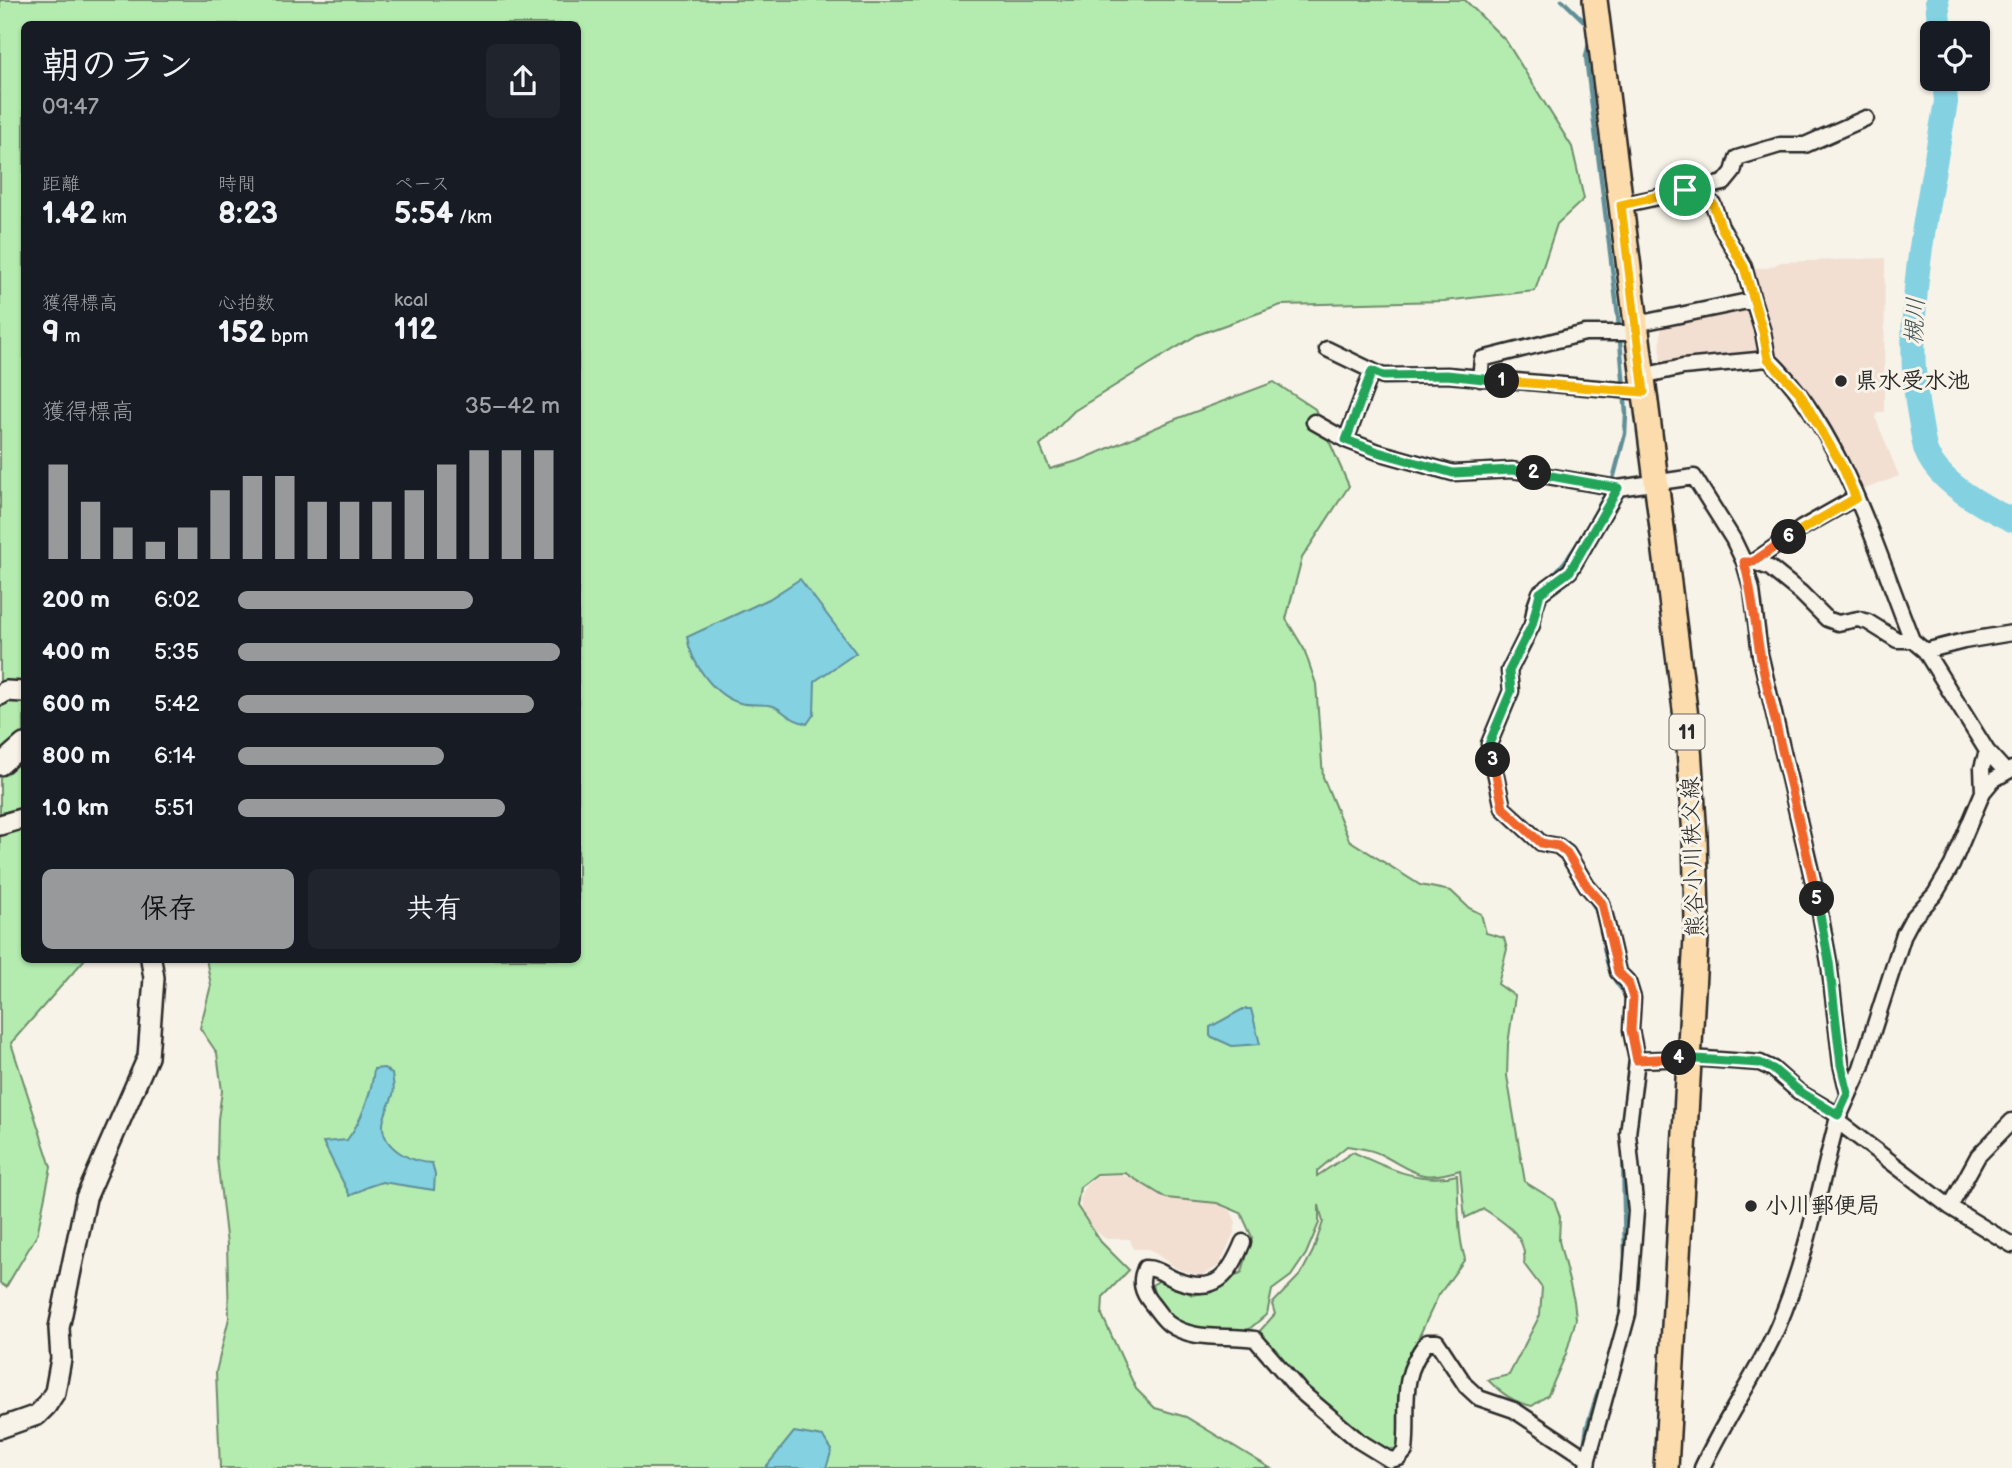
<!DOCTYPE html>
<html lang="ja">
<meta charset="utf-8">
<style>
body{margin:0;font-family:"Balsamiq Sans","Klee One",sans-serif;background:#20242c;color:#f1f3f6;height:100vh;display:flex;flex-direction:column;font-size:26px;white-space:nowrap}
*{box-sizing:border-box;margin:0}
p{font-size:23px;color:#9ea1a6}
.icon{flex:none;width:38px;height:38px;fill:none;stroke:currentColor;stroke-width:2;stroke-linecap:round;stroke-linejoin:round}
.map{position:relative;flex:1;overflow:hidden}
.sheet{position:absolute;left:21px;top:21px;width:560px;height:942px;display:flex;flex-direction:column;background:#171b24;border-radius:10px;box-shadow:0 2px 5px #0004}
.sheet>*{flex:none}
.fabs{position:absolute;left:1920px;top:21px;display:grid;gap:14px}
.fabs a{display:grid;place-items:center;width:70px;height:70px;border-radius:10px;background:#171b24;box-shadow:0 2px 5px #0004;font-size:35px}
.pin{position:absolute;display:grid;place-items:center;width:60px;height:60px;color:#fff;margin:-30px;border:4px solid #fff;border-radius:50%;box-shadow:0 2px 7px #0007}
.km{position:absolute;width:35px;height:35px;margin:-18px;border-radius:50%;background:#222;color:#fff;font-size:19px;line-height:35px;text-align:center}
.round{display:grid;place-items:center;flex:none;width:74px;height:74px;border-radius:10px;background:#20242c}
.overview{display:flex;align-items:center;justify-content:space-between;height:119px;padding:0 21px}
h1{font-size:38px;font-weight:800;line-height:52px}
.metrics{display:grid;grid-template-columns:repeat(3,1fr);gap:10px;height:119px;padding:7px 21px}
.metrics div{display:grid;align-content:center}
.metrics b{font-size:30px;font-weight:800}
.metrics small{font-size:19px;font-weight:400}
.metrics p{font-size:19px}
.chart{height:196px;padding:14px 21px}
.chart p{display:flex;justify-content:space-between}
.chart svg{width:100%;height:126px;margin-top:7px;stroke:#98999b;stroke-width:6}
.button{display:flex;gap:14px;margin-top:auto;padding:14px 21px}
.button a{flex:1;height:80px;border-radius:10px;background:#98999b;color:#111;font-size:28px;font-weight:800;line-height:80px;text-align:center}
.button a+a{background:#20242c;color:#f1f3f6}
ul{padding:0 21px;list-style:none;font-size:23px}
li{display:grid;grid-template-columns:112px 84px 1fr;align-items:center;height:52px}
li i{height:18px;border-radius:9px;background:#98999b}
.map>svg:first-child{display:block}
.built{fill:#f2dfd2}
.green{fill:#b4ecaf;stroke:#708c6d;stroke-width:2}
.water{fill:#83d1e1;stroke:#608f98;stroke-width:2}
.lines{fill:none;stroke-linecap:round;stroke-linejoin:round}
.stream{stroke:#608f98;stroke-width:4.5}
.river{stroke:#83d1e1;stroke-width:24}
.street-casing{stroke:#2b2b2b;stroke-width:19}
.secondary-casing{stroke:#2b2b2b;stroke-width:24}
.primary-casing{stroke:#2b2b2b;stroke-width:28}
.street{stroke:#f7f3e8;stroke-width:14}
.secondary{stroke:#f7f3e8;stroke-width:19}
.primary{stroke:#fcdcac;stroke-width:23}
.split-1-casing{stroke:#fff;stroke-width:14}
.split-2-casing{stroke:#fff;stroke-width:14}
.split-3-casing{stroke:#fff;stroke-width:14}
.split-4-casing{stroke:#fff;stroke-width:14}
.split-5-casing{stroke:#fff;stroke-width:14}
.split-6-casing{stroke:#fff;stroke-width:14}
.split-7-casing{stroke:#fff;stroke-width:14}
.split-1{stroke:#f5b400;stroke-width:9}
.split-2{stroke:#22a559;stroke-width:9}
.split-3{stroke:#22a559;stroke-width:9}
.split-4{stroke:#f0652b;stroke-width:9}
.split-5{stroke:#22a559;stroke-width:9}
.split-6{stroke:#f0652b;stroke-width:9}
.split-7{stroke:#f5b400;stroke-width:9}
.poi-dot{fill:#2b2b2b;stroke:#f7f3e8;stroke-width:2.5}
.labels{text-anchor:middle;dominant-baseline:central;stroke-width:6;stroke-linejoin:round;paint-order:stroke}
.shield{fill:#f7f3e8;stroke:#686764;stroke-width:2}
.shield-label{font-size:21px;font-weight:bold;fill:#2b2b2b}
.poi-label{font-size:23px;font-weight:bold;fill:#2b2b2b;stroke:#f7f3e8;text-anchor:start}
.street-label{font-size:23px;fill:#2b2b2b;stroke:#f7f3e8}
.water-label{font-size:24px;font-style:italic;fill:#415458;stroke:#f7f3e8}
</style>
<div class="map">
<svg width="2012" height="1468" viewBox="0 0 2012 1468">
<rect width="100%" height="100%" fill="#f7f3e8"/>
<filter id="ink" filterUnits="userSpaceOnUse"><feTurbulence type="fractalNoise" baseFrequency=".0143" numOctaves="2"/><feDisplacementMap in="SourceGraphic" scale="14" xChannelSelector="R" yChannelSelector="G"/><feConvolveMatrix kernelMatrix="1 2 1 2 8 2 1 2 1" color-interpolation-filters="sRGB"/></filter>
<g filter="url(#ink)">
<path class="built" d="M 1885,258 L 1884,412 L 1877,412 L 1876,419 L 1899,476 L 1857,492 L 1822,418 L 1801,385 L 1773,356 L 1761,302 L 1756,299 L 1750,268 L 1768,268 L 1781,262 Z
M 1747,306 L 1761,351 L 1738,358 L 1663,367 L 1660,364 L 1661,328 L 1668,321 Z
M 1119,1175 L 1142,1180 L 1185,1198 L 1217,1204 L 1231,1211 L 1236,1222 L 1234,1233 L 1219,1266 L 1202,1275 L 1193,1274 L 1176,1268 L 1149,1249 L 1133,1249 L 1130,1239 L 1106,1239 L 1094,1230 L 1081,1211 L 1080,1200 L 1085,1186 L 1097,1176 Z"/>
<path class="green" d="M 0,0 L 1465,0 L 1506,41 L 1572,147 L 1584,199 L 1557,224 L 1535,291 L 1444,301 L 1281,305 L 1197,335 L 1074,411 L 1040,446 L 1050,469 L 1081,460 L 1176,419 L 1274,382 L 1315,409 L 1349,486 L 1302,558 L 1286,619 L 1304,649 L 1316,684 L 1323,777 L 1349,840 L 1420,885 L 1451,891 L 1469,908 L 1481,914 L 1486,933 L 1504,938 L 1507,949 L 1498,984 L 1515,996 L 1508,1044 L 1507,1076 L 1525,1182 L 1554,1200 L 1560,1217 L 1559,1241 L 1574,1301 L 1576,1319 L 1566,1354 L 1548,1395 L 1532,1406 C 1513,1402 1501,1393 1488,1380 L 1509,1375 L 1540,1315 L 1542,1288 L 1524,1264 C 1528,1236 1505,1223 1484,1209 L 1465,1218 L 1460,1170 C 1419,1183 1414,1171 1380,1154 C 1371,1149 1358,1148 1347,1146 L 1317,1171 L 1317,1176 L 1353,1152 C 1385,1167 1420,1185 1457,1175 C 1459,1203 1457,1233 1465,1259 L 1438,1296 L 1402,1373 L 1398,1414 L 1399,1442 L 1395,1449 L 1381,1449 L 1303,1385 L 1258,1333 L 1275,1314 L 1272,1304 L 1301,1274 L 1313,1251 L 1323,1222 L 1319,1205 L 1319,1223 L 1306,1254 L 1291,1276 L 1272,1290 L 1267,1314 L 1247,1331 C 1205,1330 1163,1337 1152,1285 L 1164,1278 L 1192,1295 L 1209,1292 L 1242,1272 L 1252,1237 L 1241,1213 L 1217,1203 L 1166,1198 L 1125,1173 L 1097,1174 L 1080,1187 L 1077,1206 L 1101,1242 L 1129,1270 L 1103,1297 L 1102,1315 L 1136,1389 L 1155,1408 L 1186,1417 L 1270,1468 L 220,1468 L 216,1372 L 229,1318 L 227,1245 L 217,1158 L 218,1119 L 222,1091 L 217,1053 L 200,1028 L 211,985 L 206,959 L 578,959 L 578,24 L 24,24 L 24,959 L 85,959 L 11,1043 L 51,1167 L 37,1235 L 6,1287 L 0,1283 Z"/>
<path class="water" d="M 800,579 L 856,653 L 815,681 L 814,714 L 807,724 C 802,722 796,721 792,718 C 785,715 780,708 773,706 C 763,703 751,706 740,703 C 714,696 691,663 687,637 L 769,599 Z
M 1243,1009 L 1251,1009 L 1260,1044 L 1232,1046 L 1210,1036 L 1210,1027 Z
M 384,1068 L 392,1074 C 393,1081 395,1089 393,1095 C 390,1105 382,1117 383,1127 C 384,1149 413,1163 432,1163 L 435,1174 L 434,1190 L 382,1182 L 367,1187 L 350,1196 L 323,1142 L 347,1140 C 361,1122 372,1092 374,1069 Z
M 794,1432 L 823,1437 L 832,1450 L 826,1468 L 765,1468 Z"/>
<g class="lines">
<path class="stream" d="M 1562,0 L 1589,26
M 1590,38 L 1586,57 L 1618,316 L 1626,414 L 1625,434 L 1612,483
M 1552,576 C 1577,552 1590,520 1608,490
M 1503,673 L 1502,669 L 1509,655
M 1591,900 C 1610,932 1596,964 1625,993 L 1626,1006
M 1620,1318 L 1625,1260 L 1623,1153
M 1583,1453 L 1587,1427 L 1606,1367"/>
<path class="river" d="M 1937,0 L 1940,33
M 1944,79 L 1946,102 C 1929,202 1900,319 1920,420 C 1922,430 1923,442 1926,451 C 1938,482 1984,507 2012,520"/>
<defs>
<path id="street" d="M 1685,190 L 1713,204 L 1721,227 L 1744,267 L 1753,300
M 1621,205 L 1724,183 L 1733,172 L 1737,158 L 1780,145 L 1805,145 L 1866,118
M 1636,324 L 1753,300 L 1763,332 L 1768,359
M 1327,349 L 1383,376 L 1447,375 L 1644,392
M 1642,376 L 1683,367 L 1768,359 C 1840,426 1876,549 1912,640
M 1480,379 L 1482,359 L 1585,333 L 1632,333
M 1314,422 L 1346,440 L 1378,452 L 1453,473 L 1512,470 L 1618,488 L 1694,477 L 1733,539 L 1744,562 L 1752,590 L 1760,654 L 1818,902 L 1829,962 L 1841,1064 L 1848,1093
M 1346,440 L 1372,371
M 1744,562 L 1753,562 L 1770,568 L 1801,593 L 1827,619 L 1838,623 L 1858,619 L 1868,622 L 1897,640 L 1912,640 L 1925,651 L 1964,641 L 2012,633
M 1753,562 L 1802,528 L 1855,498
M 1925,651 L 1987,751 L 2006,772
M 1983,792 L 1982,768 L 1987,751
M 1637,1060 L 1691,1058 L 1760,1063 L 1773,1069 L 1799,1092 L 1838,1115
M 1837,1121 L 1861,1068 L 1904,934 L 1912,919 L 1935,894 L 1952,865 L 1983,792 L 1993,780 L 2012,769
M 1950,1207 L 1978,1156 L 2012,1121
M 1243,1242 C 1229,1276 1216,1295 1176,1280 C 1164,1275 1158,1268 1145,1268 C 1139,1282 1142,1292 1151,1303 C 1157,1310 1162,1319 1169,1324 C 1194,1342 1227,1334 1255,1339 L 1300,1391 L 1359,1441 L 1390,1460 L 1399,1458 L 1405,1451 C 1410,1407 1397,1380 1427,1342 L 1437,1342 L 1466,1386 L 1479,1398 L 1514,1410 L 1588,1459
M 1587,1468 L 1588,1459 L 1628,1314 L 1636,1211 L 1628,1134 L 1637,1060 L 1631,1030 L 1633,998 L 1628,982 L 1618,972 L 1602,903 L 1587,886 L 1567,853 L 1558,846 L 1541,843 L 1503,808 L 1489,744 L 1511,691 L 1509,671 L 1532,625 L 1535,607 L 1540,593 L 1570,571 L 1618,488
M 1702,1468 C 1724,1419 1757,1375 1778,1326 C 1806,1261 1819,1189 1837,1121 L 1950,1207 L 2012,1245"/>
<path id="secondary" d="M 0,695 L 6,691 L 24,692
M 0,765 L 24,744
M 0,825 L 24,818
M 0,1428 L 37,1415 L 46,1406 L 55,1392 L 61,1359 L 59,1328 L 86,1198 L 148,1057 L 154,978 L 151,959"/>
<path id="primary" d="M 1595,0 L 1688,733 L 1695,837 L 1697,920 L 1666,1468"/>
</defs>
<use href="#street" class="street-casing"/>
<use href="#secondary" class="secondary-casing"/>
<use href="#primary" class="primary-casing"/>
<use href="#street" class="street"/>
<use href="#secondary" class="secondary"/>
<use href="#primary" class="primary"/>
</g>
</g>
<g class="lines" filter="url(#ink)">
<defs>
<path id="split-1" d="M 1502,381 L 1644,392 L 1621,205 L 1685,190"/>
<path id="split-2" d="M 1502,381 L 1447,375 L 1383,376 L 1372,371 L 1346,440 L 1378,452 L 1453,473 L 1512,470 L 1534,473"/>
<path id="split-3" d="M 1493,760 L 1489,744 L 1511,691 L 1509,671 L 1532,625 L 1540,593 L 1570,571 L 1618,488 L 1534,473"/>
<path id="split-4" d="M 1493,760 L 1503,808 L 1541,843 L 1558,846 L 1567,853 L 1587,886 L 1602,903 L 1618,972 L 1628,982 L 1633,998 L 1631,1030 L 1637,1060 L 1679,1058"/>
<path id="split-5" d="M 1679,1058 L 1760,1063 L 1773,1069 L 1799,1091 L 1838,1115 L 1848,1093 L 1841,1065 L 1829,962 L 1817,899"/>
<path id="split-6" d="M 1789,537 L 1753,562 L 1744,562 C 1754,597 1755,633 1763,668 C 1780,745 1800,822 1817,899"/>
<path id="split-7" d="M 1685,190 L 1713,204 L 1721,227 L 1744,267 L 1763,332 L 1768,359 L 1799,392 L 1842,466 L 1856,498 L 1789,537"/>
</defs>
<use href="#split-1" class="split-1-casing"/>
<use href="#split-2" class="split-2-casing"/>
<use href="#split-3" class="split-3-casing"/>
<use href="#split-4" class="split-4-casing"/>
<use href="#split-5" class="split-5-casing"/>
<use href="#split-6" class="split-6-casing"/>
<use href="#split-7" class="split-7-casing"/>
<use href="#split-1" class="split-1"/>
<use href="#split-2" class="split-2"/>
<use href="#split-3" class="split-3"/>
<use href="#split-4" class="split-4"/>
<use href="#split-5" class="split-5"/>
<use href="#split-6" class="split-6"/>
<use href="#split-7" class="split-7"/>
</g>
<g class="poi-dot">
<circle cx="1841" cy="381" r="7"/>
<circle cx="1751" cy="1206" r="7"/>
</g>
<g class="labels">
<rect class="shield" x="1669.5" y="714.5" width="35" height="35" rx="5"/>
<g class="shield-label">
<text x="1687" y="732">11</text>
</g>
<g class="poi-label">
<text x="1855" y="381">県水受水池</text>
<text x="1765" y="1206">小川郵便局</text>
</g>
<g class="street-label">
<text transform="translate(1693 857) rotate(-92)">熊谷小川秩父線</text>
</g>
<g class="water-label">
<text transform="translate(1915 321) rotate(-87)">槻川</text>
</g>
</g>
</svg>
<div class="fabs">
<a><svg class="icon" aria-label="locate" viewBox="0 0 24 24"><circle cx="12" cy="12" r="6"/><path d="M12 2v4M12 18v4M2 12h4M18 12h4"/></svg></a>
</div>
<div class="pin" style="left:1685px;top:190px;background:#1e9e55"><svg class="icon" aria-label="arrive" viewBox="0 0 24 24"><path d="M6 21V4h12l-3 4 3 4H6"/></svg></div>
<b class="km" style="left:1502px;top:381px">1</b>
<b class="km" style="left:1534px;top:473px">2</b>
<b class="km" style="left:1493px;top:760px">3</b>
<b class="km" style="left:1679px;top:1058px">4</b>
<b class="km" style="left:1817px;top:899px">5</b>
<b class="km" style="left:1789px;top:537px">6</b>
<section class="sheet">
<div class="overview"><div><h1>朝のラン</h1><p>09:47</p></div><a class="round"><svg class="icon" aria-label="share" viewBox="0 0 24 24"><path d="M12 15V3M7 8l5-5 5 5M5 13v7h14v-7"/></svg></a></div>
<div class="metrics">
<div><p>距離</p><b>1.42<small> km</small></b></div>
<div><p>時間</p><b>8:23</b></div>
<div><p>ペース</p><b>5:54<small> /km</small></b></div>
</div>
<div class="metrics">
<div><p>獲得標高</p><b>9<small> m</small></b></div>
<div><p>心拍数</p><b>152<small> bpm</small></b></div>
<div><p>kcal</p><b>112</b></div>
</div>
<div class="chart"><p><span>獲得標高</span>35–42 m</p>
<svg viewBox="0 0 160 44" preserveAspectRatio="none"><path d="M5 44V11M15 44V24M25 44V33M35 44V38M45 44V33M55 44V20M65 44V15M75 44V15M85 44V24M95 44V24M105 44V24M115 44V20M125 44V11M135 44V6M145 44V6M155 44V6"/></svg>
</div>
<ul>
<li><b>200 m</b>6:02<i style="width:73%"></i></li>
<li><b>400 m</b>5:35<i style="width:100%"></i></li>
<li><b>600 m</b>5:42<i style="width:92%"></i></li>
<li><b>800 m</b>6:14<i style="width:64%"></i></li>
<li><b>1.0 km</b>5:51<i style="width:83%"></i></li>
</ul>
<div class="button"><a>保存</a><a>共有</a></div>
</section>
</div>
